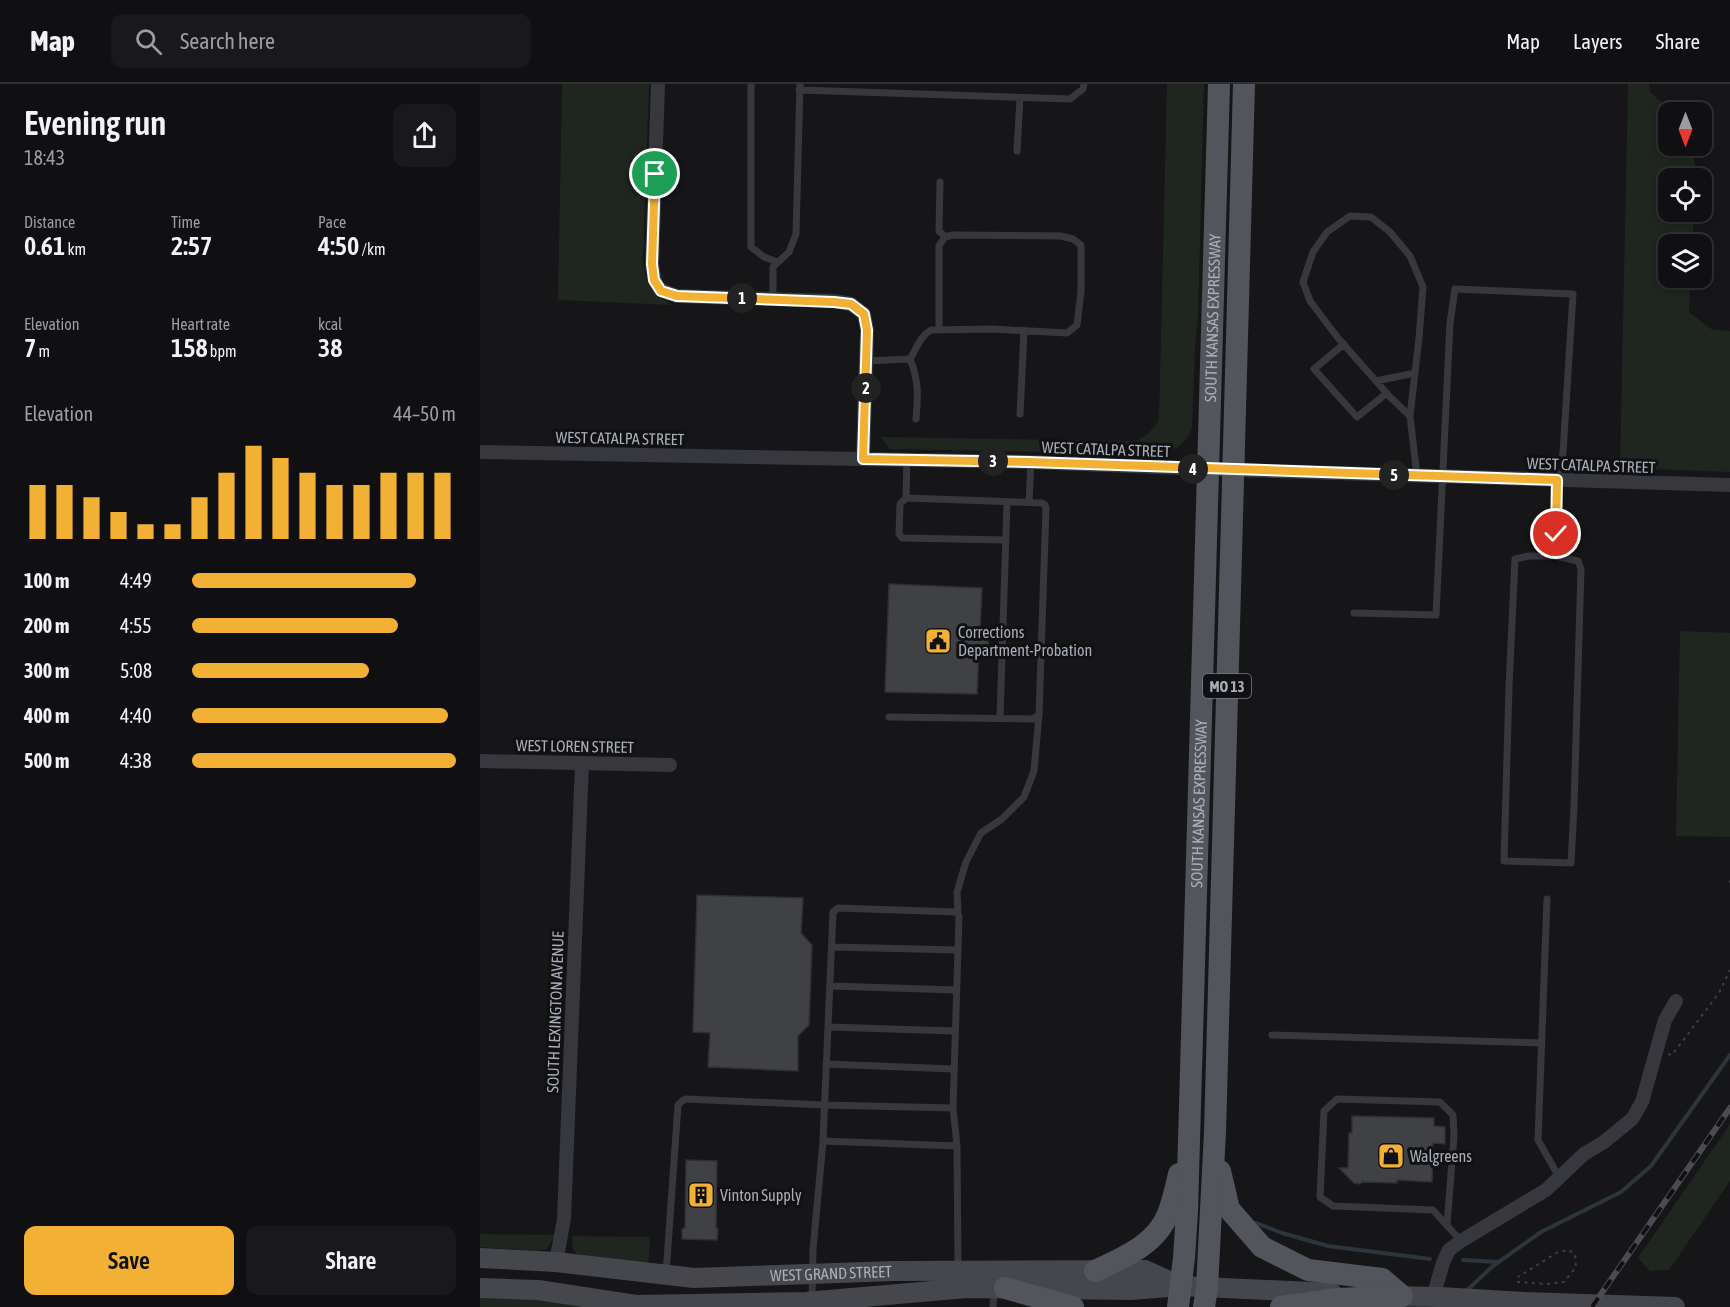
<!DOCTYPE html>
<meta charset="utf-8">
<style>
body{margin:0;font-family:"Asap Condensed",sans-serif;background:#19191b;color:#f1f3f6;height:100vh;display:flex;flex-direction:column;font-size:22px;white-space:nowrap}
*{box-sizing:border-box;margin:0}
p{font-size:20px;color:#9c9d9f}
.icon{flex:none;width:33px;height:33px;fill:none;stroke:currentColor;stroke-width:2;stroke-linecap:round;stroke-linejoin:round}
.map{position:relative;flex:1;overflow:hidden}
.drawer{display:flex;flex-direction:column;background:#101012;width:480px}
.drawer>*{flex:none}
.needle{width:39px;rotate:180deg}
.buttons{position:absolute;left:1178px;top:18px;display:grid;gap:12px}
.buttons a{display:grid;place-items:center;width:54px;height:54px;border-radius:12px;background:#101012;box-shadow:0 3px 9px #0003,0 0 0 2px #303032;font-size:30px}
.pin{position:absolute;display:grid;place-items:center;width:51px;height:51px;color:#fff;margin:-26px;border:3px solid #fff;border-radius:50%;box-shadow:0 2px 6px #0007}
.km{position:absolute;width:30px;height:30px;margin:-15px;border-radius:50%;background:#222;color:#fff;font-size:16px;line-height:30px;text-align:center}
.round{display:grid;place-items:center;flex:none;width:63px;height:63px;border-radius:12px;background:#19191b}
.headline{display:flex;align-items:center;justify-content:space-between;height:102px;padding:0 24px}
h1{font-size:33px;font-weight:600;line-height:45px}
.metrics{display:grid;grid-template-columns:repeat(3,1fr);gap:9px;height:102px;padding:6px 24px}
.metrics div{display:grid;align-content:center}
.metrics b{font-size:26px;font-weight:600}
.metrics small{font-size:16px;font-weight:400}
.metrics p{font-size:16px}
.chart{height:168px;padding:12px 24px}
.chart p{display:flex;justify-content:space-between}
.chart svg{width:100%;height:108px;margin-top:6px;stroke:#f2b134;stroke-width:6}
.primary-button{display:flex;gap:12px;margin-top:auto;padding:12px 24px}
.primary-button a{flex:1;height:69px;border-radius:12px;background:#f2b134;color:#111;font-size:24px;font-weight:600;line-height:69px;text-align:center}
.primary-button a+a{background:#19191b;color:#f1f3f6}
ul{padding:0 24px;list-style:none;font-size:20px}
li{display:grid;grid-template-columns:96px 72px 1fr;align-items:center;height:45px}
li i{height:15px;border-radius:8px;background:#f2b134}
header{display:flex;align-items:center;gap:36px;box-sizing:border-box;height:84px;padding:0 30px;background:#101012;border-bottom:2px solid #303032}
header strong{font-size:28px}
nav{display:flex;gap:33px;margin-inline-start:auto;font-size:21px}
.search{width:420px;height:54px;background:#19191b;display:flex;align-items:center;gap:15px;box-sizing:border-box;padding:0 21px;border-radius:12px;color:#9c9d9f;font-size:22px}
main{display:flex;flex:1;min-height:0}
.map>svg:first-child{display:block}
.green{fill:#1e261f}
.lines{fill:none;stroke-linecap:round;stroke-linejoin:round}
.stream{stroke:#2c353c;stroke-width:4}
.building{fill:#404145;stroke:#303034;stroke-width:1.5}
.path{stroke:#3d3f44;stroke-width:2;stroke-dasharray:3 4.5;stroke-linecap:butt}
.service{stroke:#37383d;stroke-width:7}
.minor{stroke:#37383d;stroke-width:14}
.secondary{stroke:#45474d;stroke-width:20}
.primary{stroke:#53555c;stroke-width:22}
.rail-casing{stroke:#4a4c52;stroke-width:6}
.rail{stroke:#111113;stroke-width:4;stroke-dasharray:11;stroke-linecap:butt}
.secondary-bridge{stroke:#45474d;stroke-width:20}
.route-casing{stroke:#fff;stroke-width:12}
.route{stroke:#f2b134;stroke-width:8}
.labels{text-anchor:middle;dominant-baseline:central;stroke-width:6;stroke-linejoin:round;paint-order:stroke}
.shield{fill:#111113;stroke:#7b7e86;stroke-width:1.5}
.shield-label{font-size:15px;font-weight:bold;fill:#a8adb8}
.street-label{font-size:16px;fill:#a8adb8;stroke:#111113}
.poi-label{font-size:16px;fill:#a8adb8;stroke:#111113;text-anchor:start}
</style>
<header>
<strong>Map</strong>
<div class="search"><svg class="icon" aria-label="search" viewBox="0 0 24 24"><circle cx="10" cy="10" r="6"/><path d="M15 15l6 6"/></svg>Search here</div>
<nav><a>Map</a><a>Layers</a><a>Share</a></nav>
</header>
<main>
<section class="drawer">
<div class="headline"><div><h1>Evening run</h1><p>18:43</p></div><a class="round"><svg class="icon" aria-label="share" viewBox="0 0 24 24"><path d="M12 15V3M7 8l5-5 5 5M5 13v7h14v-7"/></svg></a></div>
<div class="metrics">
<div><p>Distance</p><b>0.61<small> km</small></b></div>
<div><p>Time</p><b>2:57</b></div>
<div><p>Pace</p><b>4:50<small> /km</small></b></div>
</div>
<div class="metrics">
<div><p>Elevation</p><b>7<small> m</small></b></div>
<div><p>Heart rate</p><b>158<small> bpm</small></b></div>
<div><p>kcal</p><b>38</b></div>
</div>
<div class="chart"><p><span>Elevation</span>44–50 m</p>
<svg viewBox="0 0 160 44" preserveAspectRatio="none"><path d="M5 44V22M15 44V22M25 44V27M35 44V33M45 44V38M55 44V38M65 44V27M75 44V17M85 44V6M95 44V11M105 44V17M115 44V22M125 44V22M135 44V17M145 44V17M155 44V17"/></svg>
</div>
<ul>
<li><b>100 m</b>4:49<i style="width:85%"></i></li>
<li><b>200 m</b>4:55<i style="width:78%"></i></li>
<li><b>300 m</b>5:08<i style="width:67%"></i></li>
<li><b>400 m</b>4:40<i style="width:97%"></i></li>
<li><b>500 m</b>4:38<i style="width:100%"></i></li>
</ul>
<div class="primary-button"><a>Save</a><a>Share</a></div>
</section>
<div class="map">
<svg width="1250" height="1223" viewBox="0 0 1250 1223">
<rect width="100%" height="100%" fill="#161618"/>
<path class="green" d="M 82,0 L 169,0 L 163,177 C 166,202 171,209 192,221 L 78,216 Z
M 687,0 L 724,0 L 718,234 L 715,264 L 712,344 C 703,366 691,368 669,370 L 410,365 L 400,353 L 656,357 C 667,352 673,346 679,335 Z
M 1148,0 L 1169,0 L 1170,8 L 1192,28 L 1188,28 L 1188,62 L 1205,62 L 1213,69 L 1216,86 L 1215,94 L 1188,94 L 1188,128 L 1214,128 L 1212,160 L 1188,160 L 1188,194 L 1210,194 L 1209,228 L 1231,245 L 1250,247 L 1250,388 L 1140,384 Z
M 1200,547 L 1250,549 L 1250,753 L 1196,752 Z
M 1250,1040 L 1250,1097 L 1189,1186 L 1170,1187 L 1158,1174 Z
M 0,1150 L 75,1151 L 67,1165 L 56,1167 L 0,1163 Z
M 92,1152 L 170,1153 L 168,1184 L 99,1174 L 93,1165 Z
M 0,1209 L 24,1209 L 109,1223 L 0,1223 Z"/>
<g class="lines">
<path class="stream" d="M 776,1139 L 802,1149 L 848,1162 L 950,1175
M 983,1176 L 1018,1178
M 985,1208 L 1013,1182 L 1061,1148 L 1141,1108 L 1171,1082 L 1250,971"/>
</g>
<path class="building" d="M 409,500 L 502,504 L 500,548 L 509,548 L 508,566 L 499,566 L 497,610 L 405,608 Z
M 217,811 L 323,814 L 321,849 L 332,861 L 329,941 L 318,952 L 318,987 L 228,983 L 230,949 L 213,948 Z
M 872,1032 L 954,1034 L 954,1042 L 965,1043 L 965,1060 L 953,1059 L 952,1098 L 917,1096 L 917,1099 L 882,1098 L 880,1100 L 874,1099 L 859,1084 L 868,1084 L 869,1049 L 872,1049 Z
M 206,1076 L 237,1077 L 236,1144 L 238,1145 L 237,1156 L 202,1155 L 202,1145 L 205,1144 Z"/>
<g class="lines">
<path class="path" d="M 1250,796 L 1250,802
M 1188,970 L 1192,971 L 1239,909 L 1250,886
M 1037,1198 L 1066,1200 L 1084,1198 L 1096,1183 L 1095,1171 L 1089,1166 L 1078,1168 L 1038,1193"/>
<path class="service" d="M 271,0 L 271,163 L 284,173 L 297,178
M 319,6 L 590,15 L 603,5 L 604,0
M 537,67 L 540,14
M 460,98 L 459,147 L 465,153
M 293,215 L 293,183 L 309,168 L 316,150 L 320,0
M 864,260 L 834,285 L 877,333 L 907,309
M 430,275 C 439,297 438,312 436,335
M 386,277 L 430,275 C 437,264 440,252 451,246 L 512,245 L 587,249 L 597,241 L 601,208 L 601,161 L 593,155 L 581,152 L 473,151 L 465,153 L 459,162 L 459,246
M 896,297 L 935,289
M 540,330 L 544,247
M 930,332 L 939,254 L 943,203 L 930,172 L 910,148 L 891,133 L 870,132 L 847,148 L 833,168 L 823,198 L 830,217 L 858,254 L 911,314 L 930,332 L 937,392
M 426,414 L 420,420 L 419,450 L 422,454 L 526,456
M 549,418 L 551,378
M 874,529 L 956,531 L 970,239 L 975,205 L 1093,210 L 1083,369 L 1077,396 L 1075,472 L 1098,477 L 1101,485 L 1094,723 L 1091,779 L 1024,777 L 1029,603 L 1035,475 L 1049,472 L 1075,472
M 409,633 L 553,635 L 559,631 L 566,424 L 565,421 L 562,419 L 426,414 L 427,376
M 520,634 L 527,418
M 1067,815 L 1058,1056 L 1079,1093
M 478,829 L 477,808 L 486,778 L 501,749 L 522,735 L 544,713 L 554,687 L 559,631
M 352,863 L 478,866 L 473,1024 L 477,1062 L 478,1184
M 350,902 L 476,906
M 348,943 L 475,947
M 792,951 L 1061,959
M 346,980 L 474,985
M 343,1057 L 477,1062
M 967,1141 L 974,1052 L 973,1031 L 960,1018 L 857,1015 L 844,1027 L 840,1113 L 853,1122 L 953,1126 L 981,1157
M 186,1190 L 198,1021 L 202,1017 L 206,1015 L 344,1021 L 473,1024
M 332,1216 L 333,1166 L 343,1057 L 353,828 L 358,824 L 476,828 L 479,832 L 478,866
M 513,1223 L 514,1207"/>
<path class="minor" d="M 178,0 L 172,180 C 175,202 175,205 197,212 L 354,217 L 371,220 L 384,230 L 387,246 L 383,375
M 0,368 L 549,378 L 727,385 L 1250,401
M 0,677 L 190,681
M 76,1178 L 84,1135 L 102,679
M 953,1213 L 963,1179 L 969,1166 L 981,1157 L 1066,1106 L 1104,1070 L 1124,1058 L 1152,1035 L 1162,1018 L 1185,936 L 1196,917"/>
<g class="secondary">
<path id="s1" d="M 0,1174 L 76,1178 L 214,1194 L 414,1187 L 665,1186 L 698,1201"/>
<path d="M 0,1204 L 58,1206 L 156,1221 L 326,1218 L 487,1204 L 651,1206 L 701,1202 L 852,1209"/>
<path d="M 909,1212 L 960,1213"/>
<path d="M 1044,1218 L 1195,1223"/>
</g>
<g class="primary">
<path d="M 740,1087 L 749,1125 L 782,1163 L 828,1186 L 902,1195 L 922,1212"/>
<path d="M 615,1187 C 642,1174 676,1161 688,1130 C 693,1117 696,1103 699,1090"/>
<path d="M 525,1204 L 593,1223"/>
<path id="s2" d="M 698,1223 L 704,1174 L 707,1127 L 739,0"/>
<path d="M 724,1223 L 727,1204 L 735,1048 L 764,0"/>
<path d="M 801,1223 L 858,1215 L 922,1212"/>
</g>
<defs>
<path id="rail" d="M 1112,1223 L 1250,1024"/>
</defs>
<use href="#rail" class="rail-casing"/>
<use href="#rail" class="rail"/>
<path class="secondary-bridge" d="M 960,1213 L 1044,1218"/>
</g>
<g class="lines">
<defs>
<path id="route" d="M 175,90 L 172,180 L 174,196 L 181,207 L 197,212 L 354,218 L 371,220 L 384,230 L 387,246 L 383,375 L 549,378 L 1077,396 L 1076,450"/>
</defs>
<use href="#route" class="route-casing"/>
<use href="#route" class="route"/>
</g>
<defs>
<symbol id="civic-square" viewBox="-11 -11 22 22"><rect x="-9" y="-9" width="18" height="18" rx="4" fill="#f2b134" stroke="#111113"/><path d="M-.6-6.5H3V-4.5H.6V-3L4-1V1h2V6H-6V1h2V-1L-.6-3ZM-1.2 2.5V6h2.4V2.5Z" fill="#111"/></symbol>
<symbol id="shop-square" viewBox="-11 -11 22 22"><rect x="-9" y="-9" width="18" height="18" rx="4" fill="#f2b134" stroke="#111113"/><path d="M-5-2.5h2.3a2.7 3.5 0 0 1 5.4 0H5L5.5 6h-11ZM-1.5-2.5h3a1.5 2.3 0 0 0-3 0Z" fill="#111"/></symbol>
<symbol id="building-square" viewBox="-11 -11 22 22"><rect x="-9" y="-9" width="18" height="18" rx="4" fill="#f2b134" stroke="#111113"/><path d="M-4-6H4V6H1V3H-1V6H-4ZM-2.5-4.3h1.7v1.8h-1.7ZM.8-4.3h1.7v1.8H.8ZM-2.5-1h1.7V.8h-1.7ZM.8-1h1.7V.8H.8Z" fill="#111"/></symbol>
</defs>
<g fill-rule="evenodd">
<use href="#civic-square" x="443" y="542" width="30" height="30"/>
<use href="#shop-square" x="896" y="1057" width="30" height="30"/>
<use href="#building-square" x="206" y="1096" width="30" height="30"/>
</g>
<g class="labels">
<rect class="shield" x="723" y="590" width="48" height="24" rx="4.5"/>
<g class="shield-label">
<text x="747" y="602">MO 13</text>
</g>
<g class="street-label">
<text stroke="none"><textPath href="#s2" startOffset="990">SOUTH KANSAS EXPRESSWAY</textPath></text>
<text transform="translate(140 354) rotate(1)">WEST CATALPA STREET</text>
<text transform="translate(626 365) rotate(2)">WEST CATALPA STREET</text>
<text transform="translate(1111 381) rotate(2)">WEST CATALPA STREET</text>
<text transform="translate(95 662) rotate(1)">WEST LOREN STREET</text>
<text stroke="none"><textPath href="#s2" startOffset="504">SOUTH KANSAS EXPRESSWAY</textPath></text>
<text transform="translate(75 928) rotate(-88)">SOUTH LEXINGTON AVENUE</text>
<text stroke="none"><textPath href="#s1" startOffset="352">WEST GRAND STREET</textPath></text>
</g>
<g class="poi-label">
<text x="478" y="548">Corrections<tspan x="478" dy="18">Department-Probation</tspan></text>
<text x="930" y="1072">Walgreens</text>
<text x="240" y="1111">Vinton Supply</text>
</g>
</g>
</svg>
<div class="buttons">
<a><svg class="needle" viewBox="-14 -14 28 28"><path d="M0-13l5 13h-10z" fill="#e53935"/><path d="M0 13l5-13h-10z" fill="#9c9d9f"/></svg></a>
<a><svg class="icon" aria-label="locate" viewBox="0 0 24 24"><circle cx="12" cy="12" r="6"/><path d="M12 2v4M12 18v4M2 12h4M18 12h4"/></svg></a>
<a><svg class="icon" aria-label="layers" viewBox="0 0 24 24"><path d="M12 4l9 5-9 5-9-5zM3 14l9 5 9-5"/></svg></a>
</div>
<div class="pin" style="left:175px;top:90px;background:#1e9e55"><svg class="icon" aria-label="arrive" viewBox="0 0 24 24"><path d="M6 21V4h12l-3 4 3 4H6"/></svg></div>
<div class="pin" style="left:1076px;top:450px;background:#d93025"><svg class="icon" aria-label="check" viewBox="0 0 24 24"><path d="M5 12l5 5 9-10"/></svg></div>
<b class="km" style="left:262px;top:214px">1</b>
<b class="km" style="left:386px;top:304px">2</b>
<b class="km" style="left:513px;top:377px">3</b>
<b class="km" style="left:713px;top:385px">4</b>
<b class="km" style="left:914px;top:391px">5</b>
</div>
</main>
